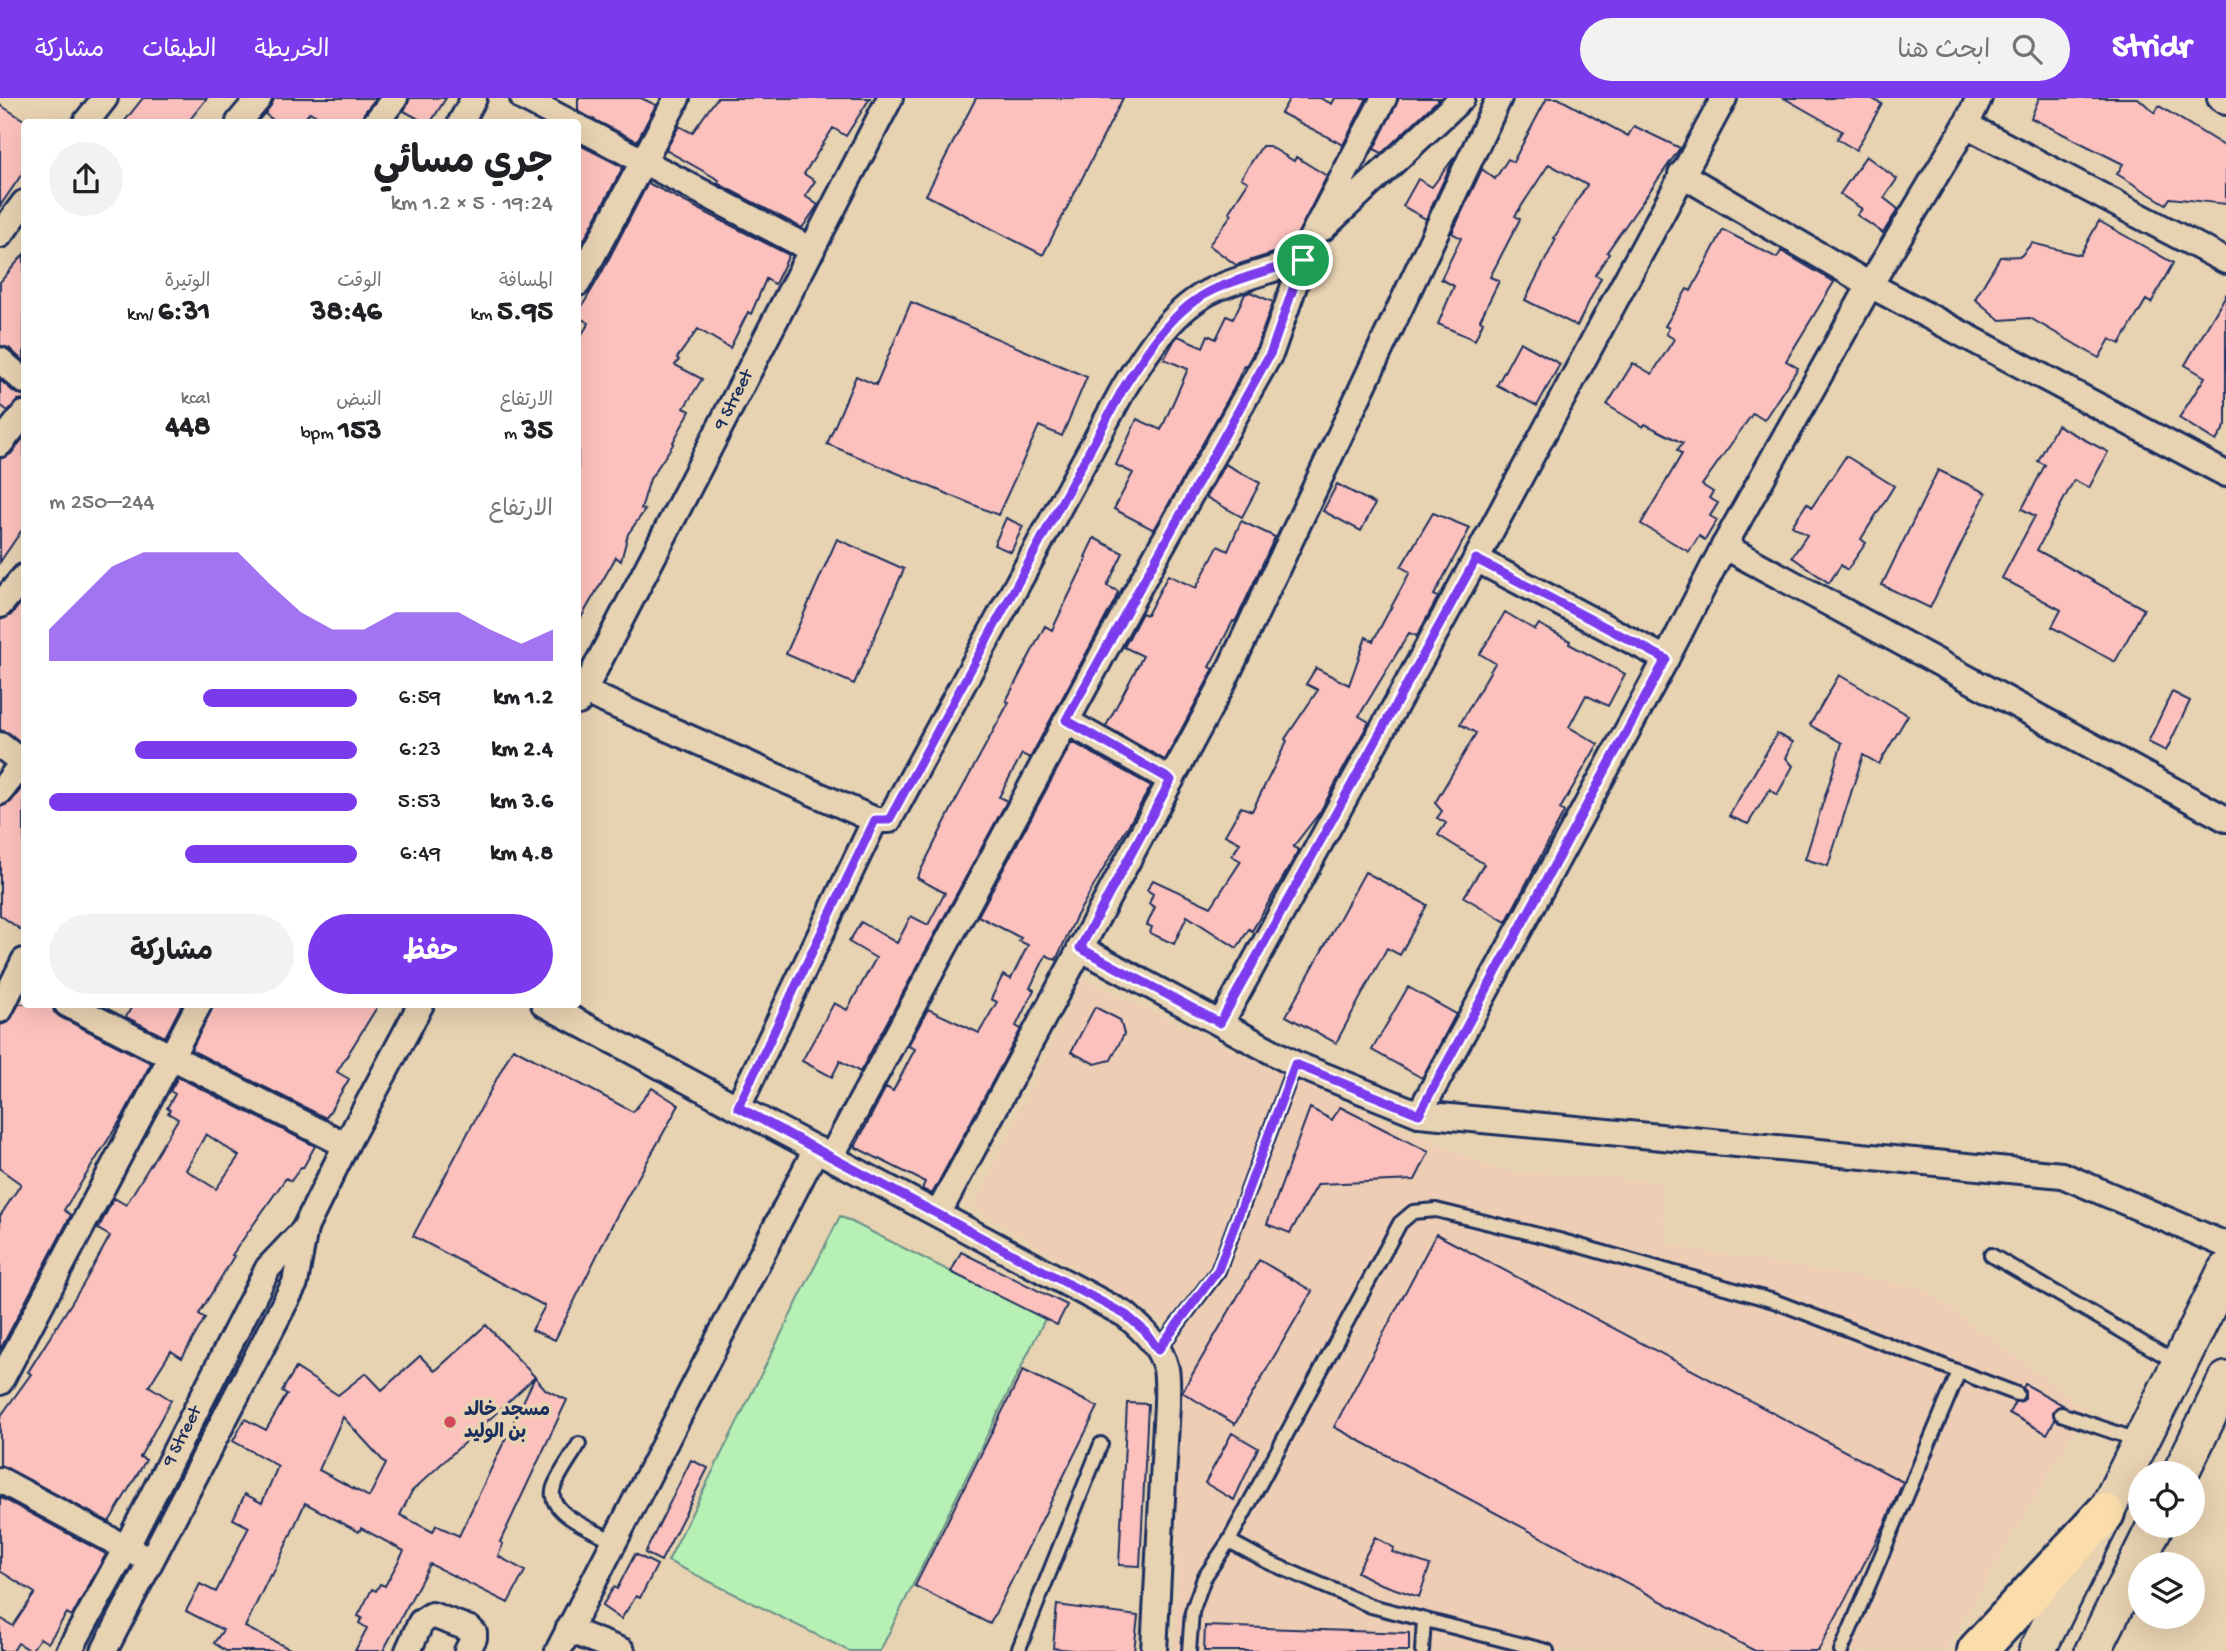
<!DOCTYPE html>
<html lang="ar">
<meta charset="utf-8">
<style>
body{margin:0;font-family:"Gochi Hand","Playpen Sans Arabic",sans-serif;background:#f2f2f2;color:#202124;direction:rtl;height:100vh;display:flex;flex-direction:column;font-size:26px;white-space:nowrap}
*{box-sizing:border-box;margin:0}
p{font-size:23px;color:#757577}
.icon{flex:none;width:38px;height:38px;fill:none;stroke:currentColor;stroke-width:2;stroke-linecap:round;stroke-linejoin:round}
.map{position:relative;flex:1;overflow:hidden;direction:ltr}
.details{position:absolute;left:21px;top:21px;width:560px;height:889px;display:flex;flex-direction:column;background:#fff;border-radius:7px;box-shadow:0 7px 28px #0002;direction:rtl}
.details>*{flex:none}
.buttons{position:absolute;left:2128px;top:1363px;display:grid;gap:14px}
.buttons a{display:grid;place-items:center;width:77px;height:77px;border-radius:50%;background:#fff;box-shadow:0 7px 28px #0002;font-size:35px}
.pin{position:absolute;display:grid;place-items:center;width:60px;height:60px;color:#fff;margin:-30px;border:4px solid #fff;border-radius:50%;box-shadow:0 2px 7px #0007}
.round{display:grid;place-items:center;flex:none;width:74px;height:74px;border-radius:37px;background:#f2f2f2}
.headline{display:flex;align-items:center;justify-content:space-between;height:119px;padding:0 28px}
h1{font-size:38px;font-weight:700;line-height:52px}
.stats{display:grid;grid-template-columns:repeat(3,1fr);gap:10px;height:119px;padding:7px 28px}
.stats div{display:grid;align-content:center}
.stats b{font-size:30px;font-weight:700}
.stats small{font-size:19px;font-weight:400}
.stats p{font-size:19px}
.chart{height:196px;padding:14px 28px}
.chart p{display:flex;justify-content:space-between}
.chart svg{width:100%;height:126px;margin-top:7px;fill:#7c3aed;opacity:.7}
.cta{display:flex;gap:14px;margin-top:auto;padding:14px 28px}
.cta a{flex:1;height:80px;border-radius:42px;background:#7c3aed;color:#fff;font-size:28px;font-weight:700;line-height:80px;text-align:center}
.cta a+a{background:#f2f2f2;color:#202124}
ul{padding:0 28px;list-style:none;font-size:23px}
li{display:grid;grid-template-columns:112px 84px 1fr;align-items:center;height:52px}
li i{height:18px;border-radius:9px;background:#7c3aed}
header{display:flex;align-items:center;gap:42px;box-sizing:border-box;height:98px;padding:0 35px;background:#7c3aed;color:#fff}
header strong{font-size:33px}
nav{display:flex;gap:38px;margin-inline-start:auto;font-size:24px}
.search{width:490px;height:63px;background:#f2f2f2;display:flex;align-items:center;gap:18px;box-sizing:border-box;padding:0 24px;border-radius:38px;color:#757577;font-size:26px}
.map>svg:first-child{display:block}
.built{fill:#eecdb5}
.green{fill:#b6f0b4;stroke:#689089;stroke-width:2}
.building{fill:#fdc1bd;stroke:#1b2f5e;stroke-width:2;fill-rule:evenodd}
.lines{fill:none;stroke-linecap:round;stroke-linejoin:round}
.lane-casing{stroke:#1b2f5e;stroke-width:18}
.street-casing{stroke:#1b2f5e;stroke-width:30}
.secondary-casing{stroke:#1b2f5e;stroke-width:40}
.highway-casing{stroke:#1b2f5e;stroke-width:44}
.lane{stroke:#e7d2b1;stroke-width:12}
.street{stroke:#e7d2b1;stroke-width:24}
.secondary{stroke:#e7d2b1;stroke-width:35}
.highway{stroke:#faddab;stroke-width:38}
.route-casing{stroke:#fff;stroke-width:14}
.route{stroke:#7c3aed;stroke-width:9}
.poi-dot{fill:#d1495b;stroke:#e7d2b1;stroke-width:2.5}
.labels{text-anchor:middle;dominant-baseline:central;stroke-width:7;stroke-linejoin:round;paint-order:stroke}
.street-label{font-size:19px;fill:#1b2f5e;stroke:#e7d2b1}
.poi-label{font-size:19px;font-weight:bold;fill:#1b2f5e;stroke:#e7d2b1;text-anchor:start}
</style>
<header>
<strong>Stridr</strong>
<div class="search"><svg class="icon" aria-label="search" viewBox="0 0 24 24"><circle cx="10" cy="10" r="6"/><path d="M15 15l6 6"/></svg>ابحث هنا</div>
<nav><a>الخريطة</a><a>الطبقات</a><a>مشاركة</a></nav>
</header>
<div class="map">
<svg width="2226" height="1553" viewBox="0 0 2226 1553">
<rect width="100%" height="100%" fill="#e7d2b1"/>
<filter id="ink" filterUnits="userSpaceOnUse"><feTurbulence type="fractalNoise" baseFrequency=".0143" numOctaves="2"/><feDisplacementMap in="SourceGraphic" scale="14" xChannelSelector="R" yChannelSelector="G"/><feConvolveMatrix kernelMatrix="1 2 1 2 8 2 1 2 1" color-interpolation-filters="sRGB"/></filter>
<g filter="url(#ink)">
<path class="built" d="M 1082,881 L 1296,982 L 1496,1072 L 1661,1084 L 1665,1147 L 1923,1190 L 2086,1312 L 1945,1553 L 1175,1553 L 1178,1460 L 1171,1228 L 974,1110 Z"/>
<path class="green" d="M 840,1118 L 1045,1221 L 880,1553 L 849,1553 L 668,1463 Z"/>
<path class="building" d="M 143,0 L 207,0 L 188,24 L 124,24 Z
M 275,0 L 376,0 L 364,15 L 361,24 L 326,24 L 310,14 L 302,24 L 276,24 L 265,16 Z
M 410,0 L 446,0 L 431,24 L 424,24 L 404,13 Z
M 578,0 L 641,0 L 656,7 L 637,43 L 580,15 L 578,12 Z
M 717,0 L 870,0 L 846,38 L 833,30 L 804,76 L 815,83 L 805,98 L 818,107 L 802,130 L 717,85 L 719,82 L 666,52 L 679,28 L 692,35 Z
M 976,0 L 1123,0 L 1043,157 L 926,97 Z
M 1290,0 L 1320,0 L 1332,6 L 1335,0 L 1367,0 L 1343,47 L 1281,15 Z
M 1399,0 L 1440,0 L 1382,55 L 1374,51 Z
M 1547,0 L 1558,0 L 1628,38 L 1634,28 L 1680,50 L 1607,154 L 1609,156 L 1595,177 L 1601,180 L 1577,228 L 1525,202 L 1556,141 L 1554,140 L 1587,87 L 1549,66 L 1515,118 L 1520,121 L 1490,179 L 1499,183 L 1480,222 L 1483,224 L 1475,242 L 1438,226 L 1454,188 L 1441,181 L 1461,140 L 1452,135 L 1482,71 L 1495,81 L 1508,61 L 1513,64 Z
M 1784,0 L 1871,0 L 1882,6 L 1856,52 L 1837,41 L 1842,33 Z
M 2039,0 L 2138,0 L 2155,15 L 2159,8 L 2226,49 L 2226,106 L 2170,100 L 2166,106 L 2117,76 L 2123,66 L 2031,20 Z
M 0,7 L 24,22 L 24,73 L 0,108 Z
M 578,46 L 623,69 L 584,142 L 578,139 Z
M 1262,48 L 1269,48 L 1294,63 L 1296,59 L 1327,78 L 1291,150 L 1285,152 L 1281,149 L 1277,154 L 1236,167 L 1209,147 L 1232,116 L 1229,114 L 1248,84 L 1241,80 Z
M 1455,58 L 1426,121 L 1403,108 L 1418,81 L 1432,89 Z
M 1866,58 L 1897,81 L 1884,100 L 1898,111 L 1883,135 L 1857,117 L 1862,111 L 1840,96 Z
M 648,85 L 789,157 L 775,186 L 766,181 L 751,216 L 748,214 L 730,250 L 698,231 L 677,260 L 679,262 L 675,267 L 702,281 L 684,310 L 690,313 L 673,344 L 674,345 L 650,381 L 641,411 L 645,412 L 628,436 L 621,463 L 616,459 L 578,525 L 578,242 L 589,225 L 578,219 L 578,215 L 601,176 Z
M 2099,123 L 2173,165 L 2151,205 L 2146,202 L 2120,246 L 2110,241 L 2099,260 L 2030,220 L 2000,222 L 1975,201 L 2000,159 L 2021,158 L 2032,145 L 2080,157 Z
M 1723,132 L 1777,160 L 1781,153 L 1834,184 L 1786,263 L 1798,270 L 1764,322 L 1753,315 L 1702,387 L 1713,394 L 1709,400 L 1718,405 L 1710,418 L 1717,422 L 1705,442 L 1699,438 L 1689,454 L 1641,426 L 1682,356 L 1677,352 L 1683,345 L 1645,326 L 1643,329 L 1607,307 L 1633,265 L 1652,276 L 1674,241 L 1666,236 L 1669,230 L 1665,228 L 1687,191 L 1691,193 Z
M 24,156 L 24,264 L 9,250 L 0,248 L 0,184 Z
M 1250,194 L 1273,204 L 1257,248 L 1246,268 L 1244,267 L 1234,290 L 1154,432 L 1114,411 L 1133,375 L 1116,367 L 1137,321 L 1161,332 L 1188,271 L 1164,261 L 1174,243 L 1178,238 L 1203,249 L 1208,237 L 1216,241 L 1227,218 L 1233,221 L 1245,196 Z
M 2226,197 L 2226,327 L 2216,343 L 2179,320 L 2205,279 L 2185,267 Z
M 911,204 L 1087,279 L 1062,338 L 1039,328 L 998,417 L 827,346 L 856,278 L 876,287 Z
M 1520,244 L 1560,266 L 1537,308 L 1497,287 Z
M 0,282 L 15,295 L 24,297 L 24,301 L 18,302 L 8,313 L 0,307 Z
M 2057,327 L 2108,354 L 2089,390 L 2074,382 L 2037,452 L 2144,511 L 2115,564 L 2052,529 L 2061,512 L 2002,480 L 2035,418 L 2022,411 L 2045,367 L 2038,363 Z
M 24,339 L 24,429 L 0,464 L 0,361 L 11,356 Z
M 1846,358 L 1894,388 L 1861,441 L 1866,445 L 1847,472 L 1841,467 L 1829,485 L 1792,459 L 1807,437 L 1792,428 L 1807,405 L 1812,409 Z
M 1225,366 L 1260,385 L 1242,419 L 1206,399 Z
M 1938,372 L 1986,395 L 1930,510 L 1882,487 Z
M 1337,386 L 1375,406 L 1361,433 L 1323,413 Z
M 1433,415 L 1470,430 L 1434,497 L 1438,499 L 1417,538 L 1409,535 L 1359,618 L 1369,624 L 1320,714 L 1293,749 L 1299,752 L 1252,833 L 1249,831 L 1237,850 L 1187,818 L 1174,846 L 1150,835 L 1152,829 L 1147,827 L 1155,809 L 1149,806 L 1153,796 L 1147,792 L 1153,782 L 1211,809 L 1241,763 L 1232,758 L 1240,745 L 1225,737 L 1241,709 L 1252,713 L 1287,643 L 1285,641 L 1318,592 L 1306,586 L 1316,570 L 1349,587 L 1366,539 L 1373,543 L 1410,474 L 1401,469 Z
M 1006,420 L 1023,428 L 1011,454 L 994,447 Z
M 1241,423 L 1275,439 L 1242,510 L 1235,524 L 1233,523 L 1209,569 L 1213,571 L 1210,578 L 1165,662 L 1106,628 L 1143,558 L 1124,549 L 1142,515 L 1147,517 L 1168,477 L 1196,490 L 1218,448 L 1228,453 Z
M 1094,440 L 1123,455 L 1107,488 L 1118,493 L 1115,502 L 1030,660 L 1022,656 L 999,699 L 1007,703 L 860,974 L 840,963 L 832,979 L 802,963 L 834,905 L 847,912 L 876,860 L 849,844 L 861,824 L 897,845 L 911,818 L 928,827 L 945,795 L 917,780 L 957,700 L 1009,604 L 1006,603 L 1045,528 L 1052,532 L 1087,460 L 1085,459 Z
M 837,441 L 904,471 L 854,586 L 786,556 Z
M 24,501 L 24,647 L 9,635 L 0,632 L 0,522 L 11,517 Z
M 1505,514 L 1535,532 L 1539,526 L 1570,543 L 1569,546 L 1625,576 L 1608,608 L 1586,597 L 1569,629 L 1598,646 L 1560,711 L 1564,714 L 1506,824 L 1464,799 L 1484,766 L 1438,737 L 1446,725 L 1437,720 L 1442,713 L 1435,705 L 1476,635 L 1460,626 L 1495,565 L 1480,556 Z
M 1839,577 L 1908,617 L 1879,666 L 1863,657 L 1828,768 L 1805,761 L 1842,645 L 1810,627 Z
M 2172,594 L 2190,603 L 2166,653 L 2148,644 Z
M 1777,636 L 1793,644 L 1786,660 L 1793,668 L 1777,697 L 1770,691 L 1748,726 L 1729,718 Z
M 1072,644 L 1151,688 L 1076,819 L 1056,862 L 1046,857 L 1030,890 L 1034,892 L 1016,928 L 1021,931 L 932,1096 L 922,1091 L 925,1084 L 855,1049 L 886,989 L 893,993 L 915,951 L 908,948 L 928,911 L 979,935 L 997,904 L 991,901 L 1003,877 L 1011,881 L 1028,847 L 1019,843 L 1021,840 L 978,818 Z
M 24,687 L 24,834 L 0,817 L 0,709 L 11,704 Z
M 1365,774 L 1427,807 L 1400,857 L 1387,850 L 1336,945 L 1286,918 Z
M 1408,889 L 1456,916 L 1422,980 L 1372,952 Z
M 19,906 L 52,906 L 54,914 L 60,919 L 151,965 L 123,1018 L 64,1112 L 71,1117 L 0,1252 L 0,1118 L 21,1086 L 0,1071 L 0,927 L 9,924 Z
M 133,906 L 182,906 L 165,939 L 126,919 Z
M 214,906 L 379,906 L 337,974 L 349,981 L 326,1020 L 191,952 Z
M 1095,909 L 1120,922 L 1124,936 L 1111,962 L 1095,966 L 1071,954 Z
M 513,950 L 633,1014 L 652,990 L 679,1007 L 617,1117 L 555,1242 L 532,1232 L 545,1208 L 413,1138 Z
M 178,979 L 315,1048 L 303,1070 L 301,1069 L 291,1083 L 286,1080 L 232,1157 L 234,1158 L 199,1216 L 205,1220 L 182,1260 L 171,1253 L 149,1288 L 171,1302 L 140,1359 L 146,1362 L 109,1424 L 0,1367 L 0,1319 L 31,1276 L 28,1274 L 84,1185 L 110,1138 L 98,1131 L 114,1100 L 126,1107 L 178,1021 L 168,1015 L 170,1012 L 167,1010 L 175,996 L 170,993 ZM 206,1036 L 239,1058 L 216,1091 L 186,1072 Z
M 1340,1009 L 1429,1054 L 1415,1082 L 1318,1086 L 1290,1135 L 1267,1126 L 1310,1010 L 1332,1022 Z
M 1436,1136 L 1903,1384 L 1885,1426 L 1818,1553 L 1755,1553 L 1334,1329 Z
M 961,1154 L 1067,1207 L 1057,1227 L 951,1174 Z
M 1259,1162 L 1312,1193 L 1235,1326 L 1182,1294 Z
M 486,1227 L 535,1279 L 412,1393 L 400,1417 L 433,1434 L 436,1427 L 459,1438 L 535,1279 L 546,1292 L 567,1302 L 500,1444 L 503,1446 L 498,1458 L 525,1473 L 508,1505 L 430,1466 L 383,1553 L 355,1553 L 367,1530 L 359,1525 L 362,1520 L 358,1518 L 372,1491 L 376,1493 L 380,1486 L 385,1488 L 404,1453 L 361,1430 L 359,1434 L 305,1405 L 272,1478 L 270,1477 L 245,1529 L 294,1553 L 226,1553 L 214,1545 L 223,1532 L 186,1513 L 200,1486 L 216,1494 L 249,1429 L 233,1421 L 245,1396 L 262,1405 L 278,1368 L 233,1343 L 245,1321 L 266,1332 L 287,1296 L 282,1293 L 296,1270 L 338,1297 L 366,1275 L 382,1292 L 420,1258 L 435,1273 ZM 343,1319 L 386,1366 L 369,1399 L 319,1372 Z
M 1023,1272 L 1098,1309 L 990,1526 L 915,1488 Z
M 2025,1286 L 2063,1307 L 2053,1313 L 2055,1322 L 2047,1336 L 2009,1315 L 2015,1304 L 2022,1303 L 2025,1300 L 2025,1294 L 2023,1290 Z
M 1127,1305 L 1148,1306 L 1140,1468 L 1119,1467 Z
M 1232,1335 L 1258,1350 L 1234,1402 L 1205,1385 Z
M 691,1362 L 708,1370 L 661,1463 L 645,1455 Z
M 0,1399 L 106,1456 L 72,1518 L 67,1515 L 48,1545 L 40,1540 L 31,1553 L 18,1545 L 13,1553 L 0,1553 L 0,1520 L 13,1528 L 35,1495 L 0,1473 Z
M 1375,1439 L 1394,1450 L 1392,1454 L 1430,1467 L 1419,1499 L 1378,1485 L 1357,1474 Z
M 635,1456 L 657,1467 L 640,1500 L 636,1498 L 621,1521 L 602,1508 L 614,1489 L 617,1491 Z
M 1057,1507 L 1138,1518 L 1134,1553 L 1081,1553 L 1053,1550 Z
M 1205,1528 L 1409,1535 L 1409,1553 L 1204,1553 Z"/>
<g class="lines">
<defs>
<path id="lane" d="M 1991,1157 L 2179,1266
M 1158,1252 L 1218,1173 L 1295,966
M 2061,1316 L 2140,1343
M 579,1346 C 571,1360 560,1374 554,1389 C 544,1415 596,1433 614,1443
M 1018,1553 L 1101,1346
M 1189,1553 L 1192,1514 L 1204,1480 L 1229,1443
M 1422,1553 L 1424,1522
M 1547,1553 L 1371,1508 L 1268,1464 L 1229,1443 L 1400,1125 L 1413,1114 L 1436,1112 L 1559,1142 L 1774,1203 L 2017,1296
M 1841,1553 L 1959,1274"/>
<g id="street">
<path d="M 523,0 L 569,24"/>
<path d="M 2220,0 L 2226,4"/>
<path d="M 86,24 L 105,0"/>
<path d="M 239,24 L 259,0"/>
<path d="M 376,24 L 395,0"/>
<path d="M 461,24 L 474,0"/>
<path d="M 1966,27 L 2226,163"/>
<path d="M 578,29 L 812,152"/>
<path d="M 1681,76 L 1870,187 L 2226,376"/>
<path d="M 1323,130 L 1462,0"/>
<path d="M 0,137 L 24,105"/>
<path d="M 578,185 L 677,0"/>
<path d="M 0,262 L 24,283"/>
<path d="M 0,346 L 24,316"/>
<path d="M 1724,448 L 2226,721"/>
<path d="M 1476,461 L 1666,561"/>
<path d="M 0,507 L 24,479"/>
<path d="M 583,593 L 875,722 L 889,722 L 1124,290 C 1147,253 1173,210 1215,191 C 1243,179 1274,171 1303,162"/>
<path id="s1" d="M 578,604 L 890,0"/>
<path d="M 1066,623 L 1171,682"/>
<path d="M 0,647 L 23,665"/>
<path d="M 0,694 L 24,663"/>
<path d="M 1080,850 L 1295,966 L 1419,1016 L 2062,1077 L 2226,1147"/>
<path d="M 67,906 L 346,1047"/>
<path d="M 544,906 L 1126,1217 C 1143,1232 1161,1248 1166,1271 C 1168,1282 1167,1295 1167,1306 L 1154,1553"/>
<path d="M 0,912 L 24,863"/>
<path d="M 1221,925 L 1476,461 L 1724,0"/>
<path d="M 738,1009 L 875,722"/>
<path d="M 1419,1016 L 1666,561 L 1724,448 L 1870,187 L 1966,27 L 1979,0"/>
<path d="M 831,1059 L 1153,463 L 1271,254 L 1310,142 L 1384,0"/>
<path d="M 938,1116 L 1223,585 L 1499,0"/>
<path d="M 0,1284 L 199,906"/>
<path d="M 0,1382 L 141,1458"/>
<path d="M 568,1532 L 622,1553"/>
<path id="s2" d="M 69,1553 L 126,1450 L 268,1170 L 305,1131"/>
<path d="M 104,1553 L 295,1185 L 305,1130 L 346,1047 L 421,906"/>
<path d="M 408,1553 L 421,1524 L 432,1517 L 470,1531 L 474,1535 L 474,1540 L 467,1553"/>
<path d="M 558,1553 L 816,1051"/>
</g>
<path id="secondary" d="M 2180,1376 L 2226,1282
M 2037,1553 L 2226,1172
M 2093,1553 L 2155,1428"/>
<path id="highway" d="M 1977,1553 L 2105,1415"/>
</defs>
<use href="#lane" class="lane-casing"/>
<use href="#street" class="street-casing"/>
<use href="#secondary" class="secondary-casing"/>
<use href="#highway" class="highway-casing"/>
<use href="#lane" class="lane"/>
<use href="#street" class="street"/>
<use href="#secondary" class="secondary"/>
<use href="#highway" class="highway"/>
</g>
</g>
<g class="lines" filter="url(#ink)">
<defs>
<path id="route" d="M 1303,162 L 1271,254 L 1066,622 L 1171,682 L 1080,850 L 1220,925 L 1476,461 L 1666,561 L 1419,1016 L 1295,966 L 1218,1172 L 1158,1252 L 1146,1234 L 1126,1217 L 738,1009 L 875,722 L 889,722 L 1124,289 C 1147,253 1173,210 1215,191 C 1243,179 1274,171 1303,162 Z"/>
</defs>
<use href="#route" class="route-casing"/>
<use href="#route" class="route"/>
</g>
<circle class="poi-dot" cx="450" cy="1324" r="7"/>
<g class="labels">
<g class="street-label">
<text stroke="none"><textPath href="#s1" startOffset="340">9 Street</textPath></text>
<text stroke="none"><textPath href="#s2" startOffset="243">9 Street</textPath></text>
</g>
<g class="poi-label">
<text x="464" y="1313">مسجد خالد<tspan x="464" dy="22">بن الوليد</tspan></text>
</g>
</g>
</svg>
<div class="buttons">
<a><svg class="icon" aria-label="locate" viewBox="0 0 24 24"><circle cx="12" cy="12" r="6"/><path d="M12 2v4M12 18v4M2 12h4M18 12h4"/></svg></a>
<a><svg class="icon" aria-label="layers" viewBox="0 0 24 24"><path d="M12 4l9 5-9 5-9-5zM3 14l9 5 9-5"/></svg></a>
</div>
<div class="pin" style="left:1303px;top:162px;background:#1e9e55"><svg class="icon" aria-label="arrive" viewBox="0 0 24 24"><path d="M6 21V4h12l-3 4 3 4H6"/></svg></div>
<section class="details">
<div class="headline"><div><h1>جري مسائي</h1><p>19:24 · 5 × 1.2 km</p></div><a class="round"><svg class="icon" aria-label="share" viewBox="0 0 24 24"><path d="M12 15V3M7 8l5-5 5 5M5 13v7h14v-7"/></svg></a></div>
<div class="stats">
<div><p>المسافة</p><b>5.95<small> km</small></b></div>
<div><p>الوقت</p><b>38:46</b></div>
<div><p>الوتيرة</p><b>6:31<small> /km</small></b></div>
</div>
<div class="stats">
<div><p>الارتفاع</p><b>35<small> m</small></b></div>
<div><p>النبض</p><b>153<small> bpm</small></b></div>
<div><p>kcal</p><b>448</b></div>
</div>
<div class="chart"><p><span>الارتفاع</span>244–250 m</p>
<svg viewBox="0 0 160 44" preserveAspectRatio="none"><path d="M0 44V33L10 22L20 11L30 6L40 6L50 6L60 6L70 17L80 27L90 33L100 33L110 27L120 27L130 27L140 33L150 38L160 33V44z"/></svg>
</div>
<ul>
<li><b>1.2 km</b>6:59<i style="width:50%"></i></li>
<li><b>2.4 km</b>6:23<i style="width:72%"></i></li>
<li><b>3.6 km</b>5:53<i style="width:100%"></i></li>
<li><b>4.8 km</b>6:49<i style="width:56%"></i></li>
</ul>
<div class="cta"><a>حفظ</a><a>مشاركة</a></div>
</section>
</div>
